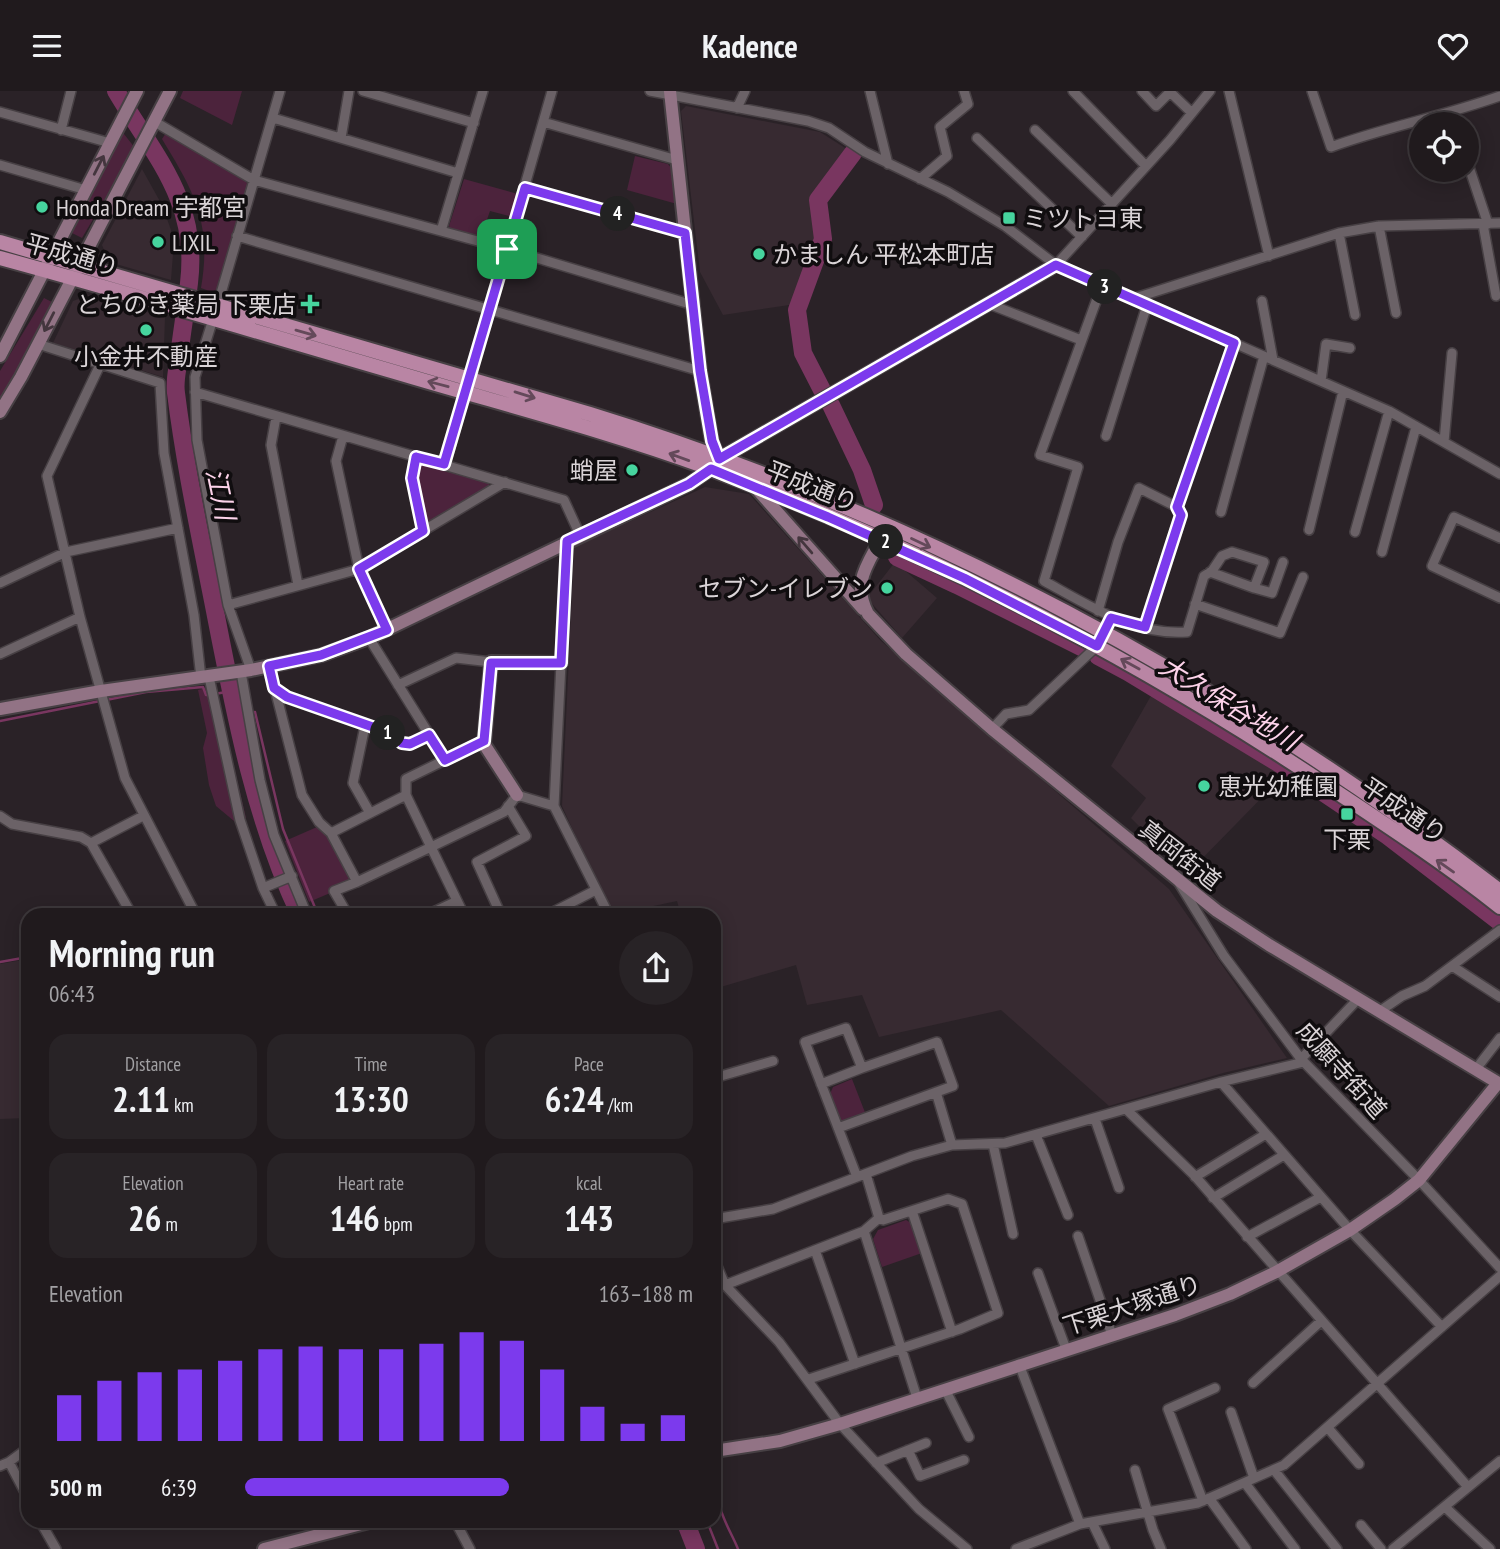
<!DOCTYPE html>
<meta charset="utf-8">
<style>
body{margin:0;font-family:"PT Sans Narrow","Noto Sans JP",sans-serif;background:#282326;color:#f1f3f6;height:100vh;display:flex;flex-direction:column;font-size:26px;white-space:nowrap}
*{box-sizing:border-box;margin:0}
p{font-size:23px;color:#a2a1a4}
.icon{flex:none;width:38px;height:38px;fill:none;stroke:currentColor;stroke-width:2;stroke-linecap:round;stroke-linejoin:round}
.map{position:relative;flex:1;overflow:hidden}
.panel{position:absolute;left:21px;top:817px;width:700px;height:620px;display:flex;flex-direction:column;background:#201a1d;border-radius:21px;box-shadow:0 4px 18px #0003,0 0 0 2px #3d383b}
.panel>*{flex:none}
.fabs{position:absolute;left:1409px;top:21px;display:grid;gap:14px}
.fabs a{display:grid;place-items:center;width:70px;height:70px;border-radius:50%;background:#201a1d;box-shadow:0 4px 18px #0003,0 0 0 2px #3d383b;font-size:35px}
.pin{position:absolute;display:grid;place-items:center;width:60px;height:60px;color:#fff;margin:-30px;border-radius:14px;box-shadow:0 4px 10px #0006}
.km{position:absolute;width:35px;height:35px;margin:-18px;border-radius:50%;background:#222;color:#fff;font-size:19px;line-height:35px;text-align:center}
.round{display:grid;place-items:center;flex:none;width:74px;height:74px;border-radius:37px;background:#282326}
.overview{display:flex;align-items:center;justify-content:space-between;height:119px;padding:0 28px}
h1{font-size:38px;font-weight:700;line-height:52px}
.stats{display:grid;grid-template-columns:repeat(3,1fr);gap:10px;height:119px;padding:7px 28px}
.stats div{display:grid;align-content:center;border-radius:18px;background:#282326;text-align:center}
.stats b{font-size:35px;font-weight:700}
.stats small{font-size:19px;font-weight:400}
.stats p{font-size:19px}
.chart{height:196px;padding:14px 28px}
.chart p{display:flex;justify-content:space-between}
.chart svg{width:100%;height:126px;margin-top:7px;stroke:#7c3aed;stroke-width:6}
ul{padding:0 28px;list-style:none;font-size:23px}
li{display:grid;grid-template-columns:112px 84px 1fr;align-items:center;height:52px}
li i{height:18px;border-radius:9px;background:#7c3aed}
header{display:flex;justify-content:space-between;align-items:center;height:91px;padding:0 28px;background:#201a1d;font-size:32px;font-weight:700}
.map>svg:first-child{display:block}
.built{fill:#372a31}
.green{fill:#4c233c}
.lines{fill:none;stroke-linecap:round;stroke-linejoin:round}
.stream{stroke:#793660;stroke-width:2.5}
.river{stroke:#793660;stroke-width:18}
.street-casing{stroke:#474044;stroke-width:12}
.secondary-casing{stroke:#474044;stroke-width:16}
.primary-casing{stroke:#474044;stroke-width:18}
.street{stroke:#6b6267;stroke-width:9}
.secondary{stroke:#927385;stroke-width:12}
.primary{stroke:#b985a4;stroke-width:14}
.oneway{stroke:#44363e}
.oneway2{stroke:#64495a}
.route-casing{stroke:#fff;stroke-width:14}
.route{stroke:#7c3aed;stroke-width:9}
.poi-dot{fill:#46d49e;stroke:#100d0f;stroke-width:2.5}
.labels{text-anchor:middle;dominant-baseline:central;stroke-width:7;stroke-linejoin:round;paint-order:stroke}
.poi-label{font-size:24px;fill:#dad4d7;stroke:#100d0f;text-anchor:start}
.street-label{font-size:24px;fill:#dad4d7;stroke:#100d0f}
.water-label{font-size:26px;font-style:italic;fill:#fdd3ea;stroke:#100d0f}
</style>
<header><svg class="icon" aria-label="menu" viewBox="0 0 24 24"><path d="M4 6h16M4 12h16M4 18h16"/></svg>Kadence<svg class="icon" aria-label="heart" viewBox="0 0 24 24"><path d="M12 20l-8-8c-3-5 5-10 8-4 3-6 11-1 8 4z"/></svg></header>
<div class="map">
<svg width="1500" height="1458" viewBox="0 0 1500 1458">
<rect width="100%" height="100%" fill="#2a2227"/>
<path class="built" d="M 686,15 L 820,41 L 853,62 L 818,109 L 823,146 L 796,213 L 723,224 L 700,181 L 681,20 Z
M 142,78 L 162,114 L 171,139 L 173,163 L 171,189 L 109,171 L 102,154 Z
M 89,204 L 165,226 L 163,286 L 53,252 L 73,210 Z
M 705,396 L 749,403 L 881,550 L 1169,798 L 1287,967 L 1223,982 L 1109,1015 L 1001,919 L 879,946 L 862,904 L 807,914 L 796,874 L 714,898 L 714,824 L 681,824 L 677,810 L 611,824 L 562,715 L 574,456 Z
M 895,471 L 937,507 L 902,547 L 867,507 Z
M 1152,603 L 1284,684 L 1187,783 L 1131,727 L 1146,707 L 1111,675 Z
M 28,868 L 28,1027 L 0,1028 L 0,873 Z"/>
<path class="green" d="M 183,0 L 242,0 L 232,34 L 180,7 Z
M 124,39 L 124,43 L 135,57 L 82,147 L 72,142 L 76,133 Z
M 166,42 L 245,87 L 248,95 L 219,197 L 212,201 L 201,197 C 212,133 195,102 162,48 Z
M 635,65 L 668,73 L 672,78 L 677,113 L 627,99 Z
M 464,88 L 518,103 L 513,126 L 490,120 L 480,149 L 453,142 L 449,135 Z
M 44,207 L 54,212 L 0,317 L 0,280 Z
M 426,372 L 489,390 L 489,398 L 432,431 L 424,428 L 417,390 L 419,375 Z
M 215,595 L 246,727 L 234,730 L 216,715 L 209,694 L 203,657 L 207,642 L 198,599 Z
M 317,736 C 332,749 353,773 349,794 L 309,811 L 285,750 Z
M 852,988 L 866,1024 L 846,1032 L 841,1029 L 830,1003 L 833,996 Z
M 906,1129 L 913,1133 L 922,1162 L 882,1176 L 873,1148 L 878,1139 Z"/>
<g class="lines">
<path class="stream" d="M 793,230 L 800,235
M 215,603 L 231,600
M 106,609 L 146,601 L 203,596 L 206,604 L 209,604
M 251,622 L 255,621 L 283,738 L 318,824
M 0,630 L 100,610
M 0,871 L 28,866
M 714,1363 C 719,1380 715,1395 719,1412 C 722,1428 732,1443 738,1458
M 707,1430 L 718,1458"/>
<path class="river" d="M 116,0 C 155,66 199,110 189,192 C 186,216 182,241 179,265 C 178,277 174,290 176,302 C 185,375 201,448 215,520 C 235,623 255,729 300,824
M 822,299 L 803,262 L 797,219 L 823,148 L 818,109 L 853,62
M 831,314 L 862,379 L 874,414
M 897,466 L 957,494 L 1083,557
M 1098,565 L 1128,581 L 1293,681 L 1388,745 L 1500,831
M 685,1430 L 696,1458"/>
<defs>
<path id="street" d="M 363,0 L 474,32
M 650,0 L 808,30 L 829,37 L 865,61 L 948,101 L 1005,135 L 1056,174 L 1389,320 L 1500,383
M 870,0 L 888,73
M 1073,0 L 1146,75
M 1142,0 L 1156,15 L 1170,1 L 1192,22
M 1229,0 L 1269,165
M 1312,0 L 1331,56 C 1386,36 1444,25 1500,5
M 737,17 L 745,0
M 0,21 L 110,52
M 1451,22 L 1455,33
M 273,27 L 458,82
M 155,31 L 254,89 L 507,158 L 693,214
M 543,31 L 677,69
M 61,39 L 71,0
M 1035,39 L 1112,113
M 341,47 L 349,0
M 977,47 L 1082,146
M 1466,67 L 1488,133
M 0,74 L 86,99
M 920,88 L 947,65 L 940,36 L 968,13 L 964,0
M 525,97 L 685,142
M 1483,133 L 1496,205
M 1379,135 L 1396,222
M 441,140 L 483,0
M 1339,142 L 1355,224
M 237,145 L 700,280
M 1056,174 L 1170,49 L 1210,0
M 1102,194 L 1040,364 L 1078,376 L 1044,490 C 1088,514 1135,545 1187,541 L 1204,485 L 1212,480 L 1222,465 L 1232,461 L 1264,471 L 1254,497 L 1210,481
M 1132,208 L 1339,142 L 1379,135 L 1500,132
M 1262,210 L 1273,269
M 989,213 L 1081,249
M 217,216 L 280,0
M 213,228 L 195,286 L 197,349 L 228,514 L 251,579
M 38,253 L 160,292 L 164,362 L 194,524 L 201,587
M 100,274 L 47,385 L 80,526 L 125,687 L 196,824
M 1321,290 L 1326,253 L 1350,257
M 195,301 L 564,409 L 580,444
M 276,326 L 271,354 L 298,494
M 343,345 L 336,370 L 359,478 L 387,539
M 1106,345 L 1147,214
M 1444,351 L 1452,262
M 416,366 L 412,387 L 423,440
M 445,373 L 552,0
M 1221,421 L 1264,265
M 1309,439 L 1343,300
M 1355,441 L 1389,320
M 1500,447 L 1454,426 L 1432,475 L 1500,507
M 567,450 L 554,715 L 609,824
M 1382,461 L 1416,336
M 0,492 L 66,461 L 178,437
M 1254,497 L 1272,502 L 1283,471
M 1195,513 L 1280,542 L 1303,486
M 228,514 L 359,478 L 505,391
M 1098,520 L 1118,451 L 1139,397 L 1177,416 L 1234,252
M 1145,536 L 1181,424 L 1177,416
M 369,547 L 445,669 L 406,688 L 406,704 L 431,756 L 504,721 L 517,704 L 554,715
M 0,563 L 80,526
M 269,575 L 302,704 L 319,731 L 331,742 L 357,791 L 334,800 L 348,824
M 241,581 L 260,689 L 274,744 L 307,824
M 209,586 L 240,729 L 263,797 L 276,824
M 398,594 L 456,567 L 491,571
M 274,597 L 287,606 L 387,641 L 402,652 L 410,653 L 429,644
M 365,635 L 353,692 L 370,722
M 992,638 L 1006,623 L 1029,619 L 1097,555 L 1111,528
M 445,669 L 484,650
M 0,725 L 12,733 L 81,746 L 91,752 L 132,824
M 331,742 L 406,704
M 91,752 L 143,725
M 357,791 L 431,756 L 464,824
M 1179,792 L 1224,865 L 1301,968 L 1419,1089 L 1500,1177
M 263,797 L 292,785
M 427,824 L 457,810
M 501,824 L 477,771 L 526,745 L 508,715
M 547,824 L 596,799
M 1452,875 L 1500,906
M 1380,920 L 1402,905 L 1425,895 L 1500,839
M 1301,968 L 1359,907
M 1476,978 L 1500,947
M 714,987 L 773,970
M 1221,991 L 1350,1139 L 1442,1236
M 821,993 L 862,977
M 936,1001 L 952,1054
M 1127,1019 L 1194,1084 L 1468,1396
M 1095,1028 L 1119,1097
M 838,1037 L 953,995 L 937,951 L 862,977 L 846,937 L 805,951 L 857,1086
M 1036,1044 L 1068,1124
M 993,1053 L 1013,1143
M 866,1083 L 879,1127 L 864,1140 L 917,1307
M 1195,1086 L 1266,1043
M 1213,1107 L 1284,1064
M 912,1120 L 952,1241
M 714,1128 L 773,1118 L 912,1065 L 952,1054 L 1005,1052 L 1221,991 L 1304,971
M 1078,1145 L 1112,1244
M 1247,1146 L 1321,1106
M 815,1159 L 855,1273
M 714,1168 L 725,1194 L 779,1251 L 840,1333 L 919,1418 L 967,1458
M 1038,1182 L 1066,1258
M 725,1194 L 864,1140
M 1019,1273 L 1080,1433
M 809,1288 L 960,1238 L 998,1222 L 962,1113 L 948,1108 L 883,1129 L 879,1127
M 1253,1292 L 1321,1230
M 945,1298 L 969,1346
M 1231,1321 L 1254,1387
M 1328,1337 L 1359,1373
M 908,1359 L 920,1385 L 964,1369
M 9,1371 L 28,1407
M 876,1372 L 926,1352
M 0,1375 L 9,1371 L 28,1357
M 1135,1379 L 1153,1439 L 1161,1458
M 1274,1379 L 1337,1458
M 1245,1392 L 1295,1458
M 1209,1407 L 1246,1458
M 1203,1410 L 1168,1318 L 1215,1297
M 1445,1416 L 1490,1458
M 40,1430 L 56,1458
M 455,1430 L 470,1458
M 1092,1431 L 1105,1458
M 1361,1434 L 1381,1458
M 1016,1458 L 1080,1433 L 1198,1412 L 1284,1374 L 1500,1185
M 1393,1458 L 1500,1370"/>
<path id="secondary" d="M 670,0 L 700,280 L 712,351 L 719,368
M 0,265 L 137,0
M 0,321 L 21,286 L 170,0
M 756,397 L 863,518
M 885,439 C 871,471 850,488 868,523 L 906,563 L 992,638 L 1217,820 L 1269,854 L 1500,993
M 0,618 L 101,600 L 251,579 L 322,564 L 369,547 L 689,393 L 711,378 L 719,368 L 1056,174
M 517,704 L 484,653 L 491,571 L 561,572
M 714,1360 L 780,1350 L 840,1333 L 1175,1224 L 1230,1203 L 1276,1181 L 1350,1139 L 1395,1108 L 1419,1089 L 1498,992
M 264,1458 L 373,1430"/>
<path id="primary" d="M 0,151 L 590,323 C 918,424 1228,591 1500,800
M 0,167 C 136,204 270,245 405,284 C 506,314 608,340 706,376 C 921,456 1126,562 1317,688 C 1379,729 1442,770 1500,816"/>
</defs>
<use href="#street" class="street-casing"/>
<use href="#secondary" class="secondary-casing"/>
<use href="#primary" class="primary-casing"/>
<use href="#street" class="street"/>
<use href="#secondary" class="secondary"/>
<use href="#primary" class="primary"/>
</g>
<defs><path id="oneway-shaft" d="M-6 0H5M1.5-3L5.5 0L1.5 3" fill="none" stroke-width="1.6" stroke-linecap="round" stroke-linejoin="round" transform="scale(1.75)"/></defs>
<g class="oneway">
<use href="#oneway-shaft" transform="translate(99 74) rotate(-63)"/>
<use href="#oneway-shaft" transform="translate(49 231) rotate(117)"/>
<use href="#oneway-shaft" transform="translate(805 454) rotate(-131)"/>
</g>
<g class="oneway2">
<use href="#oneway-shaft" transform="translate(306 242) rotate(16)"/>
<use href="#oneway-shaft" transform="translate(438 293) rotate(-165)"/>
<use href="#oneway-shaft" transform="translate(525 304) rotate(17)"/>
<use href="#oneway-shaft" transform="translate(679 366) rotate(-160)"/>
<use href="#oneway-shaft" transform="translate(921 452) rotate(25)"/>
<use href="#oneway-shaft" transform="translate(1130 573) rotate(-151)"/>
<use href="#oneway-shaft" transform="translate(1445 775) rotate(-145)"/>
</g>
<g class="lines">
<defs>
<path id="route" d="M 525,97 L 685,142 L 700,280 L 712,350 L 719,368 L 1056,174 L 1234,252 L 1177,416 L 1181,424 L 1145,536 L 1111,527 L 1097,555 L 964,487 L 828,426 L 711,378 L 689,393 L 567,450 L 561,572 L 491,572 L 484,650 L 445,669 L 429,644 L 410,653 L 402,652 L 387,641 L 287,606 L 274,597 L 269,575 L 321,564 L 387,539 L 359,478 L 423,440 L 412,387 L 416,366 L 444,373 Z"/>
</defs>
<use href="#route" class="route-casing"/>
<use href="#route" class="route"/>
</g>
<g class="poi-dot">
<circle cx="42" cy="116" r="7"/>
<rect x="1002" y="120" width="14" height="14" rx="3.5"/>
<circle cx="158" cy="151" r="7"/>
<circle cx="759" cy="163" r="7"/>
<path d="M306.5 202.5h7v7h7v7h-7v7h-7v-7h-7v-7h7z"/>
<circle cx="146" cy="239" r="7"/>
<circle cx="632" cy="379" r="7"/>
<circle cx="887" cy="497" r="7"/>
<circle cx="1204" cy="695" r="7"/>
<rect x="1340" y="716" width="14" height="14" rx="3.5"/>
</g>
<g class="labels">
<g class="poi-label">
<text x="56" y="116">Honda Dream 宇都宮</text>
<text x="1023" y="127">ミツトヨ東</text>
<text x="172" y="151">LIXIL</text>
<text x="773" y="163">かましん 平松本町店</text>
<text x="296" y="213" text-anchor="end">とちのき薬局 下栗店</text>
<text x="146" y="265" text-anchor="middle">小金井不動産</text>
<text x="618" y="379" text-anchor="end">蛸屋</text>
<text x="873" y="497" text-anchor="end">セブン-イレブン</text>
<text x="1218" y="695">恵光幼稚園</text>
<text x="1347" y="748" text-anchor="middle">下栗</text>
</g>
<g class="street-label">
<text transform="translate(72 164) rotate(16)">平成通り</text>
<text transform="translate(812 395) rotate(22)">平成通り</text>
<text transform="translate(1404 719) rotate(34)">平成通り</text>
<text transform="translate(1180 764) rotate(38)">真岡街道</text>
<text transform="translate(1342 979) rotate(48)">成願寺街道</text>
<text transform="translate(1132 1214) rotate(-18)">下栗大塚通り</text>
</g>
<g class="water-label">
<text transform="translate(221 403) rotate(78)">江川</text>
<text transform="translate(1229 612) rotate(31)">大久保谷地川</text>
</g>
</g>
</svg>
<div class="fabs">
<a><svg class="icon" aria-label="locate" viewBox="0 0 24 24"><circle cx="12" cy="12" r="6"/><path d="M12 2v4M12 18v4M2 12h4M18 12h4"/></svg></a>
</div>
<div class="pin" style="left:507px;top:158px;background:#1e9e55"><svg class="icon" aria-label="arrive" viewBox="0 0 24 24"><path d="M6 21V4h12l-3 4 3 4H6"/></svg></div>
<b class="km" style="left:388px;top:642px">1</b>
<b class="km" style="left:886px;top:451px">2</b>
<b class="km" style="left:1105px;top:196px">3</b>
<b class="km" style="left:618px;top:123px">4</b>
<section class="panel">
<div class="overview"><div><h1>Morning run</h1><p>06:43</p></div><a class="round"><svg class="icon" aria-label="share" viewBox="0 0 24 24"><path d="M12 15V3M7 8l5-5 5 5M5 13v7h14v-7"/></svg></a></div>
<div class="stats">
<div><p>Distance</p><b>2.11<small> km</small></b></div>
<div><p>Time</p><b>13:30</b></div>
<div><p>Pace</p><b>6:24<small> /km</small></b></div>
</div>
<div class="stats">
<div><p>Elevation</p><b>26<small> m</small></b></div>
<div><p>Heart rate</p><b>146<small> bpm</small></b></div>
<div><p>kcal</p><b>143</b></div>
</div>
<div class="chart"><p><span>Elevation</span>163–188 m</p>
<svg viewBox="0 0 160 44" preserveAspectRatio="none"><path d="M5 44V28M15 44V23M25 44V20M35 44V19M45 44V16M55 44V12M65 44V11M75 44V12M85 44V12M95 44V10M105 44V6M115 44V9M125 44V19M135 44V32M145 44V38M155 44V35"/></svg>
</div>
<ul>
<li><b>500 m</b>6:39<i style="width:59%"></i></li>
</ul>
</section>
</div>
